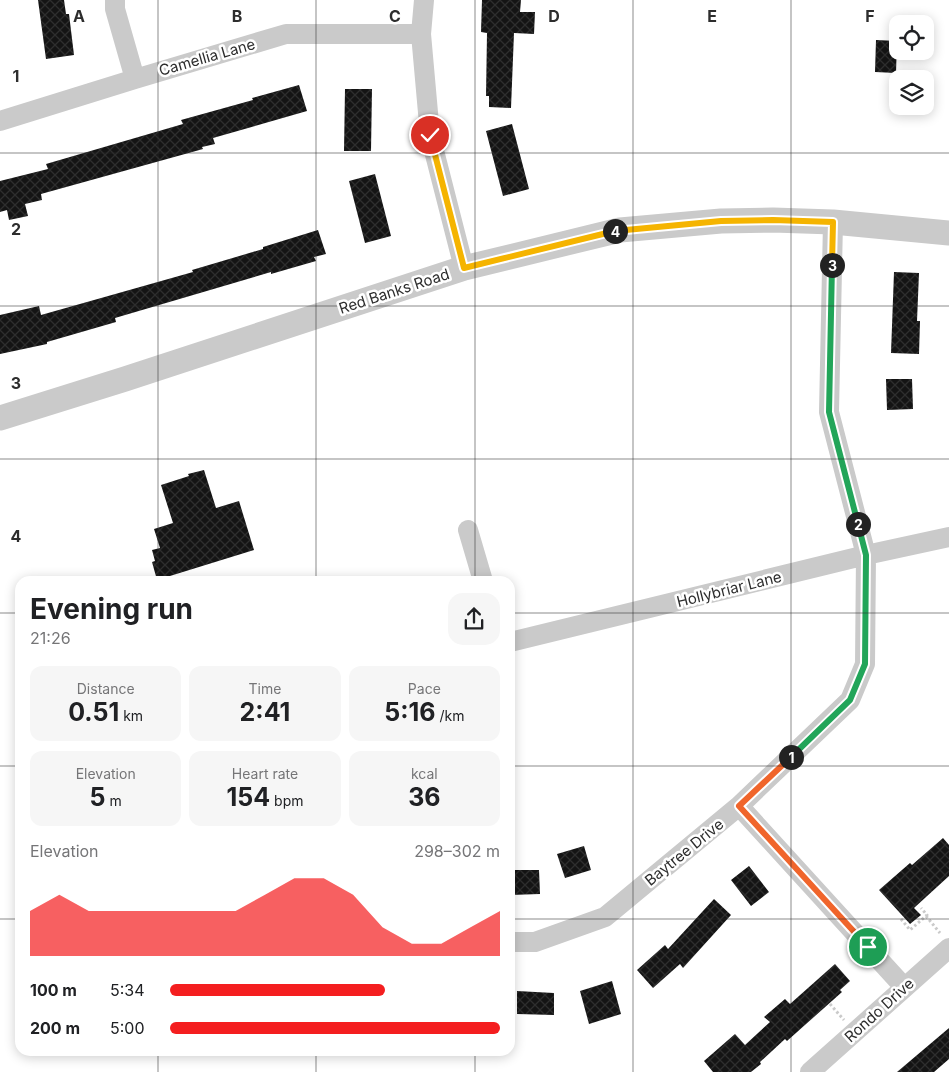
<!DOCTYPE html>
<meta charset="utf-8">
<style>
body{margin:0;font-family:Inter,sans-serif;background:#f6f6f6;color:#202124;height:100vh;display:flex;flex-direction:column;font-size:19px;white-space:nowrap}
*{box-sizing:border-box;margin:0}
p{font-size:16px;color:#757577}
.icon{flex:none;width:28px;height:28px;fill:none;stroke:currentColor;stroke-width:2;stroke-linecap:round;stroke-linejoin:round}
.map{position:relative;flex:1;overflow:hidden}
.sheet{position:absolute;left:15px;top:576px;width:500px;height:480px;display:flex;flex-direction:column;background:#fff;border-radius:15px;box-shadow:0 2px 12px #0003}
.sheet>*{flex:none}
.controls{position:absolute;left:889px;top:15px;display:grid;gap:10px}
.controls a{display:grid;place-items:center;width:45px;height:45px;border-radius:10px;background:#fff;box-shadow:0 2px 12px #0003;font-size:25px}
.pin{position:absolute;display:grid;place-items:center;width:42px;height:42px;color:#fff;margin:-21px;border:2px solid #fff;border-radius:50%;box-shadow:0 1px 5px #0007}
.km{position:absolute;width:25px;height:25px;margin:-12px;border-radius:50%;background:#222;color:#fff;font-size:14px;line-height:25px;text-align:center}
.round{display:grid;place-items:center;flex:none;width:52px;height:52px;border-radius:15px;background:#f6f6f6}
.head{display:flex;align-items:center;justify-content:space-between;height:85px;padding:0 15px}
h1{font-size:28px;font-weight:700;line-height:38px}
.metrics{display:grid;grid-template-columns:repeat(3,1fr);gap:8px;height:85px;padding:5px 15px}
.metrics div{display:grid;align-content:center;border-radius:12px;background:#f6f6f6;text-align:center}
.metrics b{font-size:25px;font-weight:700}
.metrics small{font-size:14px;font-weight:400}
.metrics p{font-size:14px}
.chart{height:140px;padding:10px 15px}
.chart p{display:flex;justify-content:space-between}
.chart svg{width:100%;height:90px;margin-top:5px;fill:#f41e1f;opacity:.7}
ul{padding:0 15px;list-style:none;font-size:16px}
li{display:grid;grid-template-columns:80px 60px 1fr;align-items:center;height:38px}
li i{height:12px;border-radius:6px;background:#f41e1f}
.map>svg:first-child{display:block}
.building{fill:url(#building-cross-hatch)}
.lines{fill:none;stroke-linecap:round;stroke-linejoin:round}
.path{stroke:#cacaca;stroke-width:3;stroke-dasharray:2.5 2.5;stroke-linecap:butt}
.minor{stroke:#cacaca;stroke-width:20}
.tertiary{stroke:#cacaca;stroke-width:25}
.split-1-casing{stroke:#fff;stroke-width:10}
.split-2-casing{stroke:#fff;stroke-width:10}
.split-3-casing{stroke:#fff;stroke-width:10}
.split-4-casing{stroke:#fff;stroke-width:10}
.split-5-casing{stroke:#fff;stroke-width:10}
.split-1{stroke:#f0652b;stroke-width:6}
.split-2{stroke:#22a559;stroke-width:6}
.split-3{stroke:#22a559;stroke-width:6}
.split-4{stroke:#f5b400;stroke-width:6}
.split-5{stroke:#f5b400;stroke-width:6}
.grid{fill:none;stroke:#2d2d2d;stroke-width:1;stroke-opacity:0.55}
.labels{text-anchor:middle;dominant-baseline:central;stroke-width:5;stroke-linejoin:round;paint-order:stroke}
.street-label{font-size:15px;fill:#2d2d2d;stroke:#fff}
.grid-label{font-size:16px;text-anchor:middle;font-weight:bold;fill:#2d2d2d;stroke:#fff;stroke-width:5;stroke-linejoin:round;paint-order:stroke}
</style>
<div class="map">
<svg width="949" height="1072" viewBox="0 0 949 1072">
<defs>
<pattern id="building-cross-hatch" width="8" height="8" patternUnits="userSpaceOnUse" patternTransform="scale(1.25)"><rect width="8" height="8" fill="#141414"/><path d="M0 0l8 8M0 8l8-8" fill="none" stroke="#2e2e2e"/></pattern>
</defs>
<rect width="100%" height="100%" fill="#fff"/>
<path class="building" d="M 38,0 L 64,0 L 66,14 L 69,14 L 74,55 L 46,59 Z
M 482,0 L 521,0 L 520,12 L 535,12 L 534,34 L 514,33 L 511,108 L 489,107 L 489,96 L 486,96 L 487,33 L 481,32 Z
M 876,40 L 897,41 L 896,73 L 875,72 Z
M 299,85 L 307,111 L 213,138 L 215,144 L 202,147 L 203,149 L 41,194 L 42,200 L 25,204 L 28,216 L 9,220 L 7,210 L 0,212 L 0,181 L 48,169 L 46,164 L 183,124 L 181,120 L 253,100 L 252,98 Z
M 345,89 L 372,89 L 371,151 L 344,151 Z
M 512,124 L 529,189 L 503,196 L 486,131 Z
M 375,174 L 391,236 L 365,243 L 349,181 Z
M 318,230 L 326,254 L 314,257 L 316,261 L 271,274 L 271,272 L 115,318 L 116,322 L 47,342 L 47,344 L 0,354 L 0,315 L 39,306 L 41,315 L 193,272 L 192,270 L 263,249 L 263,247 Z
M 894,272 L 919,273 L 917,321 L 920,321 L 919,354 L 891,353 Z
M 886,379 L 912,379 L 913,409 L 887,410 Z
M 204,470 L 216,508 L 239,501 L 254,550 L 157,580 L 152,562 L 155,561 L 152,550 L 160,548 L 154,529 L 173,523 L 161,485 L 189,476 L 188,474 Z
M 943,838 L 949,845 L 949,876 L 914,908 L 921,915 L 910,924 L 879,890 L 910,863 L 912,865 Z
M 584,846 L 591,870 L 565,878 L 557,854 Z
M 749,866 L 769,892 L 751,906 L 731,880 Z
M 510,870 L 539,870 L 540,894 L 510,895 Z
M 714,899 L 731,915 L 683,968 L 680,964 L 653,988 L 637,970 L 665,945 L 668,949 Z
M 835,964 L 850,981 L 840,990 L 842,992 L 787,1041 L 785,1039 L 760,1062 L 761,1064 L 751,1072 L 713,1072 L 704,1061 L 735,1034 L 745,1045 L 770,1022 L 764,1017 L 785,999 L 790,1004 Z
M 612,981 L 621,1014 L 589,1024 L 580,991 Z
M 517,991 L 554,993 L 554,1015 L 517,1014 Z
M 949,1028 L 949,1059 L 934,1072 L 897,1072 Z"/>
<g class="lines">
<path class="path" d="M 926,916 L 940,933
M 901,919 L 910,930 L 927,915 L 921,908
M 830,1004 L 844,1020"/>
<path class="minor" d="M 115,0 L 115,9 L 135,79
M 424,0 L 421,34 L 430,135 L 464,268
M 0,121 L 135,79 L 286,34 L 421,34
M 468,530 L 483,581
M 510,642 L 866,555 L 949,537
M 739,806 L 904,987
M 510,942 L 535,942 L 605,917 L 739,806 L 850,700 L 865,664 L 866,555 L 829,412 L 833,222
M 810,1072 L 949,948"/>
<path class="tertiary" d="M 0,418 L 125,379 L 464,268 L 620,230 L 721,221 L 773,220 L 833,222 L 949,233"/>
</g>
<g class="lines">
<defs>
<path id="split-1" d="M 791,757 L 739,806 L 868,947"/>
<path id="split-2" d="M 791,757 L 850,700 L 865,664 L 866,555 L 858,524"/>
<path id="split-3" d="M 832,265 L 829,412 L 858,524"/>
<path id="split-4" d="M 615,231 L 721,221 L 773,220 L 833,222 L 832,265"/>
<path id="split-5" d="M 430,135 L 464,268 L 615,231"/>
</defs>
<use href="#split-1" class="split-1-casing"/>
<use href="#split-2" class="split-2-casing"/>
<use href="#split-3" class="split-3-casing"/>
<use href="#split-4" class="split-4-casing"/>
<use href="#split-5" class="split-5-casing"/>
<use href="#split-1" class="split-1"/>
<use href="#split-2" class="split-2"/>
<use href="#split-3" class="split-3"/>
<use href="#split-4" class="split-4"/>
<use href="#split-5" class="split-5"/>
</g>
<path class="grid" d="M 158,0 L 158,581M 316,0 L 316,581M 475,0 L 475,581M 633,0 L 633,1072M 791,0 L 791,1072M 0,153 L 949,153M 0,306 L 949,306M 0,459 L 949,459M 0,613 L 20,613M 510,613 L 949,613M 0,766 L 20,766M 510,766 L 949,766M 0,919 L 20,919M 510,919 L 949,919M 158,1051 L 158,1072M 316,1051 L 316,1072M 475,1051 L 475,1072"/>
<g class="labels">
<g class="street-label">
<text transform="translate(207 57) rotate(-16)">Camellia Lane</text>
<text transform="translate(394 291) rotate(-18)">Red Banks Road</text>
<text transform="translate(729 589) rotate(-14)">Hollybriar Lane</text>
<text transform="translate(684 852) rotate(-39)">Baytree Drive</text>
<text transform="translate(879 1010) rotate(-42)">Rondo Drive</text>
</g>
</g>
<g class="grid-label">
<text x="79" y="22">A</text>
<text x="237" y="22">B</text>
<text x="395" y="22">C</text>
<text x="554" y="22">D</text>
<text x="712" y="22">E</text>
<text x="870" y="22">F</text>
<text x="16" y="82">1</text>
<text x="16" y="235">2</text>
<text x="16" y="389">3</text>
<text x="16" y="542">4</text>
</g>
</svg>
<div class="controls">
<a><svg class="icon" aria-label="locate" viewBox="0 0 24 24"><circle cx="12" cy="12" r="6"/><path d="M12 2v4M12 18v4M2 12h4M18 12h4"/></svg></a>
<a><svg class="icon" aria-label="layers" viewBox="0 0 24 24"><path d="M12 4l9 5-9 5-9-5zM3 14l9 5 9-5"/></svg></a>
</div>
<div class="pin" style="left:868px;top:947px;background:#1e9e55"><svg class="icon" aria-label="arrive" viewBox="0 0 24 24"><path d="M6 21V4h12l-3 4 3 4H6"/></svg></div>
<div class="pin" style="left:430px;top:135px;background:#d93025"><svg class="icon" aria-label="check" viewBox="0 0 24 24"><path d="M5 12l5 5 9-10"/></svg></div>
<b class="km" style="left:791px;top:757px">1</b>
<b class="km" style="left:858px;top:524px">2</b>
<b class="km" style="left:832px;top:265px">3</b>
<b class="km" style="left:615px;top:231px">4</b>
<section class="sheet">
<div class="head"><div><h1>Evening run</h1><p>21:26</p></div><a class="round"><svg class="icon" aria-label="share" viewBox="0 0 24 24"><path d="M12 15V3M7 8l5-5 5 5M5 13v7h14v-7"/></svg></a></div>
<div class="metrics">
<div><p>Distance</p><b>0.51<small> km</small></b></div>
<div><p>Time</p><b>2:41</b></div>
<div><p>Pace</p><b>5:16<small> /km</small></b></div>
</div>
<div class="metrics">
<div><p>Elevation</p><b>5<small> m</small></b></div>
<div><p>Heart rate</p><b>154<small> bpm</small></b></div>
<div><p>kcal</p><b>36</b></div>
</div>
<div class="chart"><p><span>Elevation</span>298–302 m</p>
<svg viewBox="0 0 160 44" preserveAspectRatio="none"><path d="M0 44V22L10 14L20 22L30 22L40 22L50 22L60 22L70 22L80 14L90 6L100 6L110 14L120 30L130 38L140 38L150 30L160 22V44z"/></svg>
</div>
<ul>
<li><b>100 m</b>5:34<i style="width:65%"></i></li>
<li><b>200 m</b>5:00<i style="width:100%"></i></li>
</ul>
</section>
</div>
